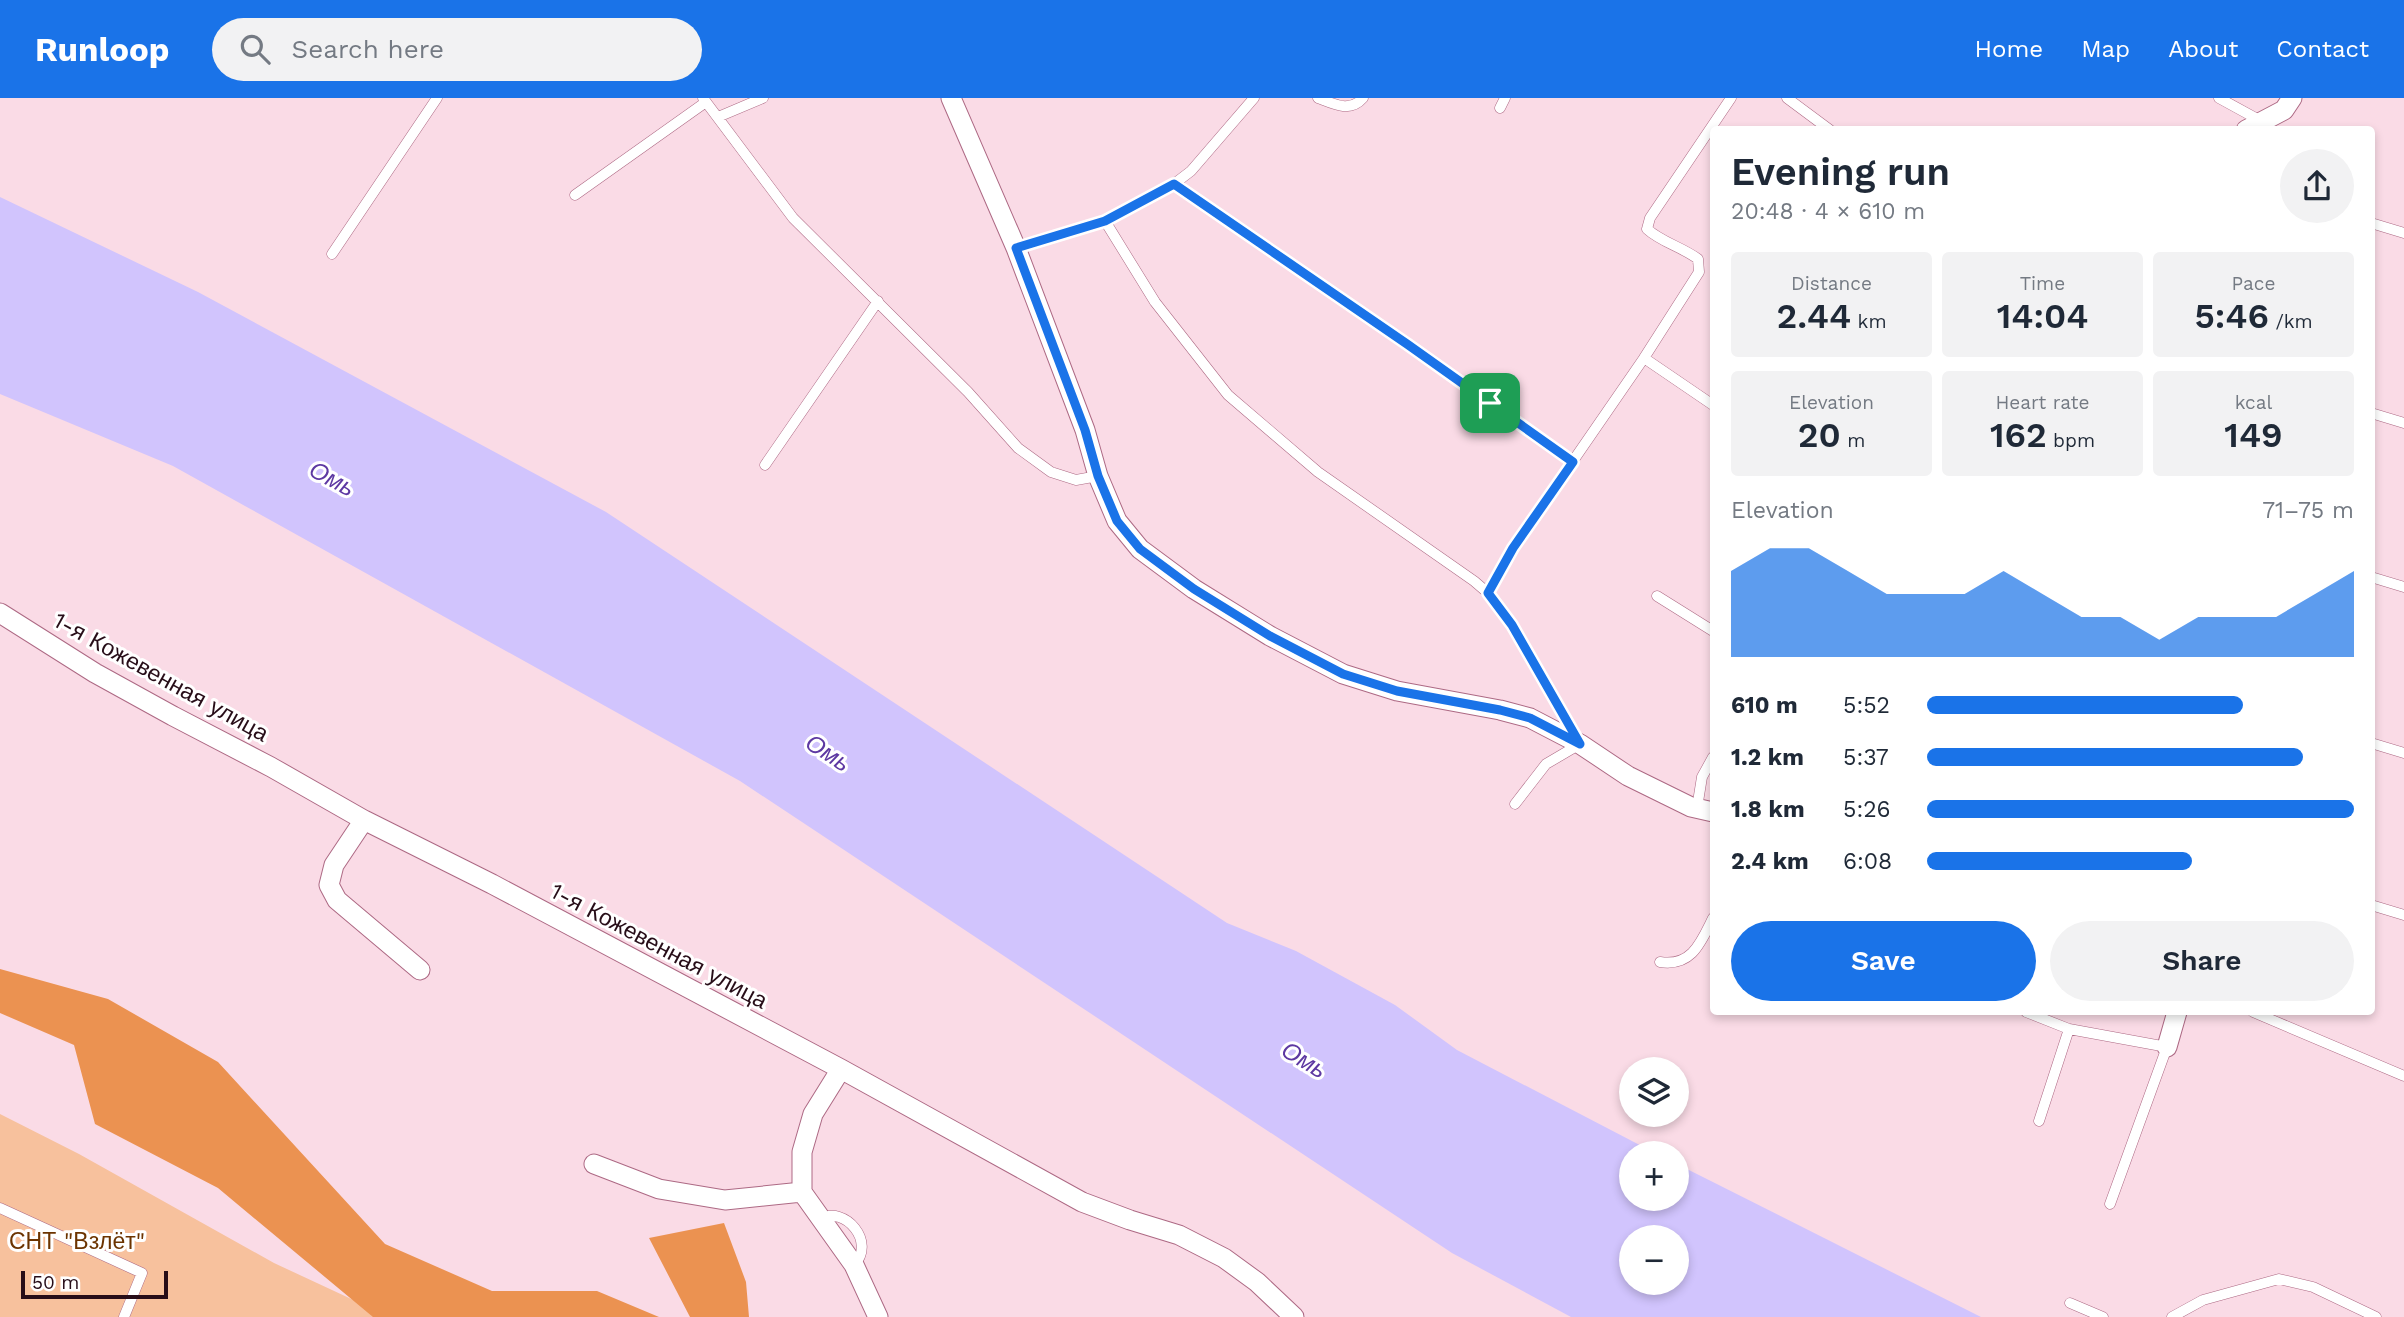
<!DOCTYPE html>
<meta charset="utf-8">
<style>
body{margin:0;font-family:"Work Sans",sans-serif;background:#f2f2f3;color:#1f2937;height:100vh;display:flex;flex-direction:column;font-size:26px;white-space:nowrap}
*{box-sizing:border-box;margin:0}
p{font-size:23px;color:#747a83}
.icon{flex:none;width:38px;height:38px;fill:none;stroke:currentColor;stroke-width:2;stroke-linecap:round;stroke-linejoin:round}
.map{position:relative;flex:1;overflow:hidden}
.panel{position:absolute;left:1710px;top:28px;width:665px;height:889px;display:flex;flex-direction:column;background:#fff;border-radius:7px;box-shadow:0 4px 10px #0003}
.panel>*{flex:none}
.tools{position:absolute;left:1619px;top:959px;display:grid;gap:14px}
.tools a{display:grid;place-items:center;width:70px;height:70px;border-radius:50%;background:#fff;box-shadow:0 4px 10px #0003;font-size:35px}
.scale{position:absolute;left:21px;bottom:18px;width:147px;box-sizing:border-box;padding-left:7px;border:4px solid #270d18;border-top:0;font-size:19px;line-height:24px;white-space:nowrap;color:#270d18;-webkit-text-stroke:5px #fff;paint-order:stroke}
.pin{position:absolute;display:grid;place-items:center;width:60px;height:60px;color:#fff;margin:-30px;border-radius:14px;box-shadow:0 4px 10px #0006}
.round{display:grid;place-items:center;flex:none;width:74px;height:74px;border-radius:37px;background:#f2f2f3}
.overview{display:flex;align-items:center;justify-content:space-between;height:119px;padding:0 21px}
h1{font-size:38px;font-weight:600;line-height:52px}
.figures{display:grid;grid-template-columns:repeat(3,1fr);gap:10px;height:119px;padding:7px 21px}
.figures div{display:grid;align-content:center;border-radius:7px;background:#f2f2f3;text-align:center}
.figures b{font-size:35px;font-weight:600}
.figures small{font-size:19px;font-weight:400}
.figures p{font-size:19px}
.chart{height:196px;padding:14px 21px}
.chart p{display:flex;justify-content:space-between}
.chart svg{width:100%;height:126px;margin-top:7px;fill:#1a73e8;opacity:.7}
.button{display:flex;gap:14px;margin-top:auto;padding:14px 21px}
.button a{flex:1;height:80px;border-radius:42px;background:#1a73e8;color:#fff;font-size:28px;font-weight:600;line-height:80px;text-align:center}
.button a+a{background:#f2f2f3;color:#1f2937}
ul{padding:0 21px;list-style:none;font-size:23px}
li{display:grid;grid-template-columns:112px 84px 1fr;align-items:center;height:52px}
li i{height:18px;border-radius:9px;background:#1a73e8}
header{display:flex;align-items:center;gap:42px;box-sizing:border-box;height:98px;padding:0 35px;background:#1a73e8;color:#fff}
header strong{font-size:33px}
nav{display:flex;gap:38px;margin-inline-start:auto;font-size:24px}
.search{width:490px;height:63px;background:#f2f2f3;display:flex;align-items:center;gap:18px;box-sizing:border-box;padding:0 24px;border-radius:38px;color:#747a83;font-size:26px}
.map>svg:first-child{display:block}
.green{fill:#f7c19d}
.forest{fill:#eb9251}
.water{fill:#d1c4fd;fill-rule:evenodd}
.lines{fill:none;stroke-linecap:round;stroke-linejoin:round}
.service-casing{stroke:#ad6984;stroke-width:11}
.minor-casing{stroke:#ad6984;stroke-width:21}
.service{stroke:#fff;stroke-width:10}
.minor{stroke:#fff;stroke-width:19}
.route-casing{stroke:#fff;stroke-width:14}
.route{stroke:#1a73e8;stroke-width:9}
.labels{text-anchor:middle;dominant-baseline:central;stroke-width:6;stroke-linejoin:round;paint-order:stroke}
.street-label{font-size:23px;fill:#270d18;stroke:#fff}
.park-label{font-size:23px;fill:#6c3400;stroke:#fff}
.water-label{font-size:24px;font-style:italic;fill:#5d38a2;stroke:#fff}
</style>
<header>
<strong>Runloop</strong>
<div class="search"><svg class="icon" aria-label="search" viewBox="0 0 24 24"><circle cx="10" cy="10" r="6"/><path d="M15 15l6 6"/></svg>Search here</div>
<nav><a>Home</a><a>Map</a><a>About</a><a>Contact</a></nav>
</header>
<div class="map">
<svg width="2404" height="1219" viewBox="0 0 2404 1219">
<rect width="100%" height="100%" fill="#fadbe6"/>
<path class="green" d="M 0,1016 L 79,1056 L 274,1165 L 390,1219 L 0,1219 Z"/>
<path class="forest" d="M 0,871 L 108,901 L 218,964 L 385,1146 L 492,1193 L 597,1193 L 659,1219 L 373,1219 L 218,1090 L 95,1026 L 74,947 L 0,915 Z
M 724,1125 L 746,1184 L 749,1219 L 690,1219 L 649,1140 Z"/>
<path class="water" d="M 0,99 L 198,194 L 606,414 L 1227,825 L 1296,853 L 1395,907 L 1457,952 L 1655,1055 L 1631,1055 L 1631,1101 L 1676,1101 L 1677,1066 L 1981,1219 L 1571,1219 L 1452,1155 L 740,683 L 173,368 L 0,296 ZM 1631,1139 L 1676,1139 L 1676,1185 L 1631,1185 Z"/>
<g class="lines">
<defs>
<path id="service" d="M 703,0 L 793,120 L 968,294 L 1018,350 L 1051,374 L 1076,382 L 1098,378
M 1318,0 C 1334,6 1350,15 1363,0
M 1787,0 L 1830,32
M 2219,0 L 2261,23
M 1500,10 L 1505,0
M 718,19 L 763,0
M 1174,86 L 1407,246 L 1573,364
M 575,97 L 706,4
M 1105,123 L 1155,204 L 1228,297 L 1318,374 L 1474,483 L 1488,495 L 1512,527 L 1580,646 L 1546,666 L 1515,706
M 2371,125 L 2404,135
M 1016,150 L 1105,123 L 1174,86 L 1191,73 L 1254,0
M 332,156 L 437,0
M 1644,260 L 1713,307
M 2371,315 L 2404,325
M 765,367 L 878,203
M 2371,479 L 2404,489
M 1488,495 L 1513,450 L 1644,260 L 1699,174 L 1698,161 C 1682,149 1661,144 1647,131 L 1650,120 L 1731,0
M 1657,498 L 1713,533
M 2371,645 L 2404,655
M 1697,710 L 1702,679 L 1713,659
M 2371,807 L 2404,817
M 1660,864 C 1692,869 1701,844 1713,820
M 2026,914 L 2069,931 L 2167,949 L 2110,1106
M 2253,914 L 2404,978
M 2039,1023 L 2069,931
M 0,1110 L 142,1175 L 124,1219
M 821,1121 C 844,1107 877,1144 854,1167
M 2070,1205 L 2103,1219
M 2172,1219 L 2203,1202 L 2279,1181 L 2313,1189 L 2376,1219"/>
<path id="minor" d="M 951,0 L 1016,150 L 1085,332 L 1098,378 L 1117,423 L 1140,451 L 1194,491 L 1270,538 L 1343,576 L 1397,593 L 1500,612 L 1530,620 L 1580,646 L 1628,678 L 1691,709 L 1713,714
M 2246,32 L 2284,12 L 2292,0
M 0,515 L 95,575 L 173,618 L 271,669 L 364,722 L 492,786 L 841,971 L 1082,1104 L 1130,1122 L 1179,1137 L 1224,1160 L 1257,1184 L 1294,1219
M 364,722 L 334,767 L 329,787 L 337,802 L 420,872
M 2167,949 L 2177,914
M 841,971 L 813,1016 L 802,1054 L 802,1094 L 854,1167 L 878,1219
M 594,1066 L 659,1091 L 725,1102 L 802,1094"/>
</defs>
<use href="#service" class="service-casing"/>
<use href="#minor" class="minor-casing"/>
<use href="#service" class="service"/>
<use href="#minor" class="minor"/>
</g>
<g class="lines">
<defs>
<path id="route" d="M 1174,86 L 1407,246 L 1573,364 L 1513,450 L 1488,495 L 1512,527 L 1580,646 L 1530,620 L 1500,612 L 1397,593 L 1343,576 L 1270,538 L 1194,491 L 1140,451 L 1117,423 L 1098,378 L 1085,332 L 1016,150 L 1105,123 Z"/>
</defs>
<use href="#route" class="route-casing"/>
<use href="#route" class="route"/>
</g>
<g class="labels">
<g class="street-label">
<text transform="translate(161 579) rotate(29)">1-я Кожевенная улица</text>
<text transform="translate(659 848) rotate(28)">1-я Кожевенная улица</text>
</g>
<g class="park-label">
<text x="77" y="1143">СНТ "Взлёт"</text>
</g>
<g class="water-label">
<text transform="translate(332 381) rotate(28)">Омь</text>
<text transform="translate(828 655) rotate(33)">Омь</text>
<text transform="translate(1304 962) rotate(31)">Омь</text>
</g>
</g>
</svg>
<div class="tools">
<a><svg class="icon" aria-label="layers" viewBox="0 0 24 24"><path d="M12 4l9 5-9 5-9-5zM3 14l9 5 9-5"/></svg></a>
<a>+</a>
<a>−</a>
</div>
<div class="scale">50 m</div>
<div class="pin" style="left:1490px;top:305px;background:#1e9e55"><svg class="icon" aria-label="arrive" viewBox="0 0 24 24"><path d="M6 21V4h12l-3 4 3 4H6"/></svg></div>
<section class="panel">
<div class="overview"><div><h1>Evening run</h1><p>20:48 · 4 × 610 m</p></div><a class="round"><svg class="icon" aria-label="share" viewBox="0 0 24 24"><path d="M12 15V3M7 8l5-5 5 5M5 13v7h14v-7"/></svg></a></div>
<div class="figures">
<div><p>Distance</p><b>2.44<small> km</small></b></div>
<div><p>Time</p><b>14:04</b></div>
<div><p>Pace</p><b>5:46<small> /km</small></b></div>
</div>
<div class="figures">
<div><p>Elevation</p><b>20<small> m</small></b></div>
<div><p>Heart rate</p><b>162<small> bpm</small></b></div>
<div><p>kcal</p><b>149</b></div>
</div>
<div class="chart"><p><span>Elevation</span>71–75 m</p>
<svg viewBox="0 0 160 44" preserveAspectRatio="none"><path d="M0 44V14L10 6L20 6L30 14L40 22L50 22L60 22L70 14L80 22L90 30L100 30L110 38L120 30L130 30L140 30L150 22L160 14V44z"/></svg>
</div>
<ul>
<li><b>610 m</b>5:52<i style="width:74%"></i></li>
<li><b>1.2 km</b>5:37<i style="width:88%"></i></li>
<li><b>1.8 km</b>5:26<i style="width:100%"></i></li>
<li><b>2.4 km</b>6:08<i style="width:62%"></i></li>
</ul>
<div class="button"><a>Save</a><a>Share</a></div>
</section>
</div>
